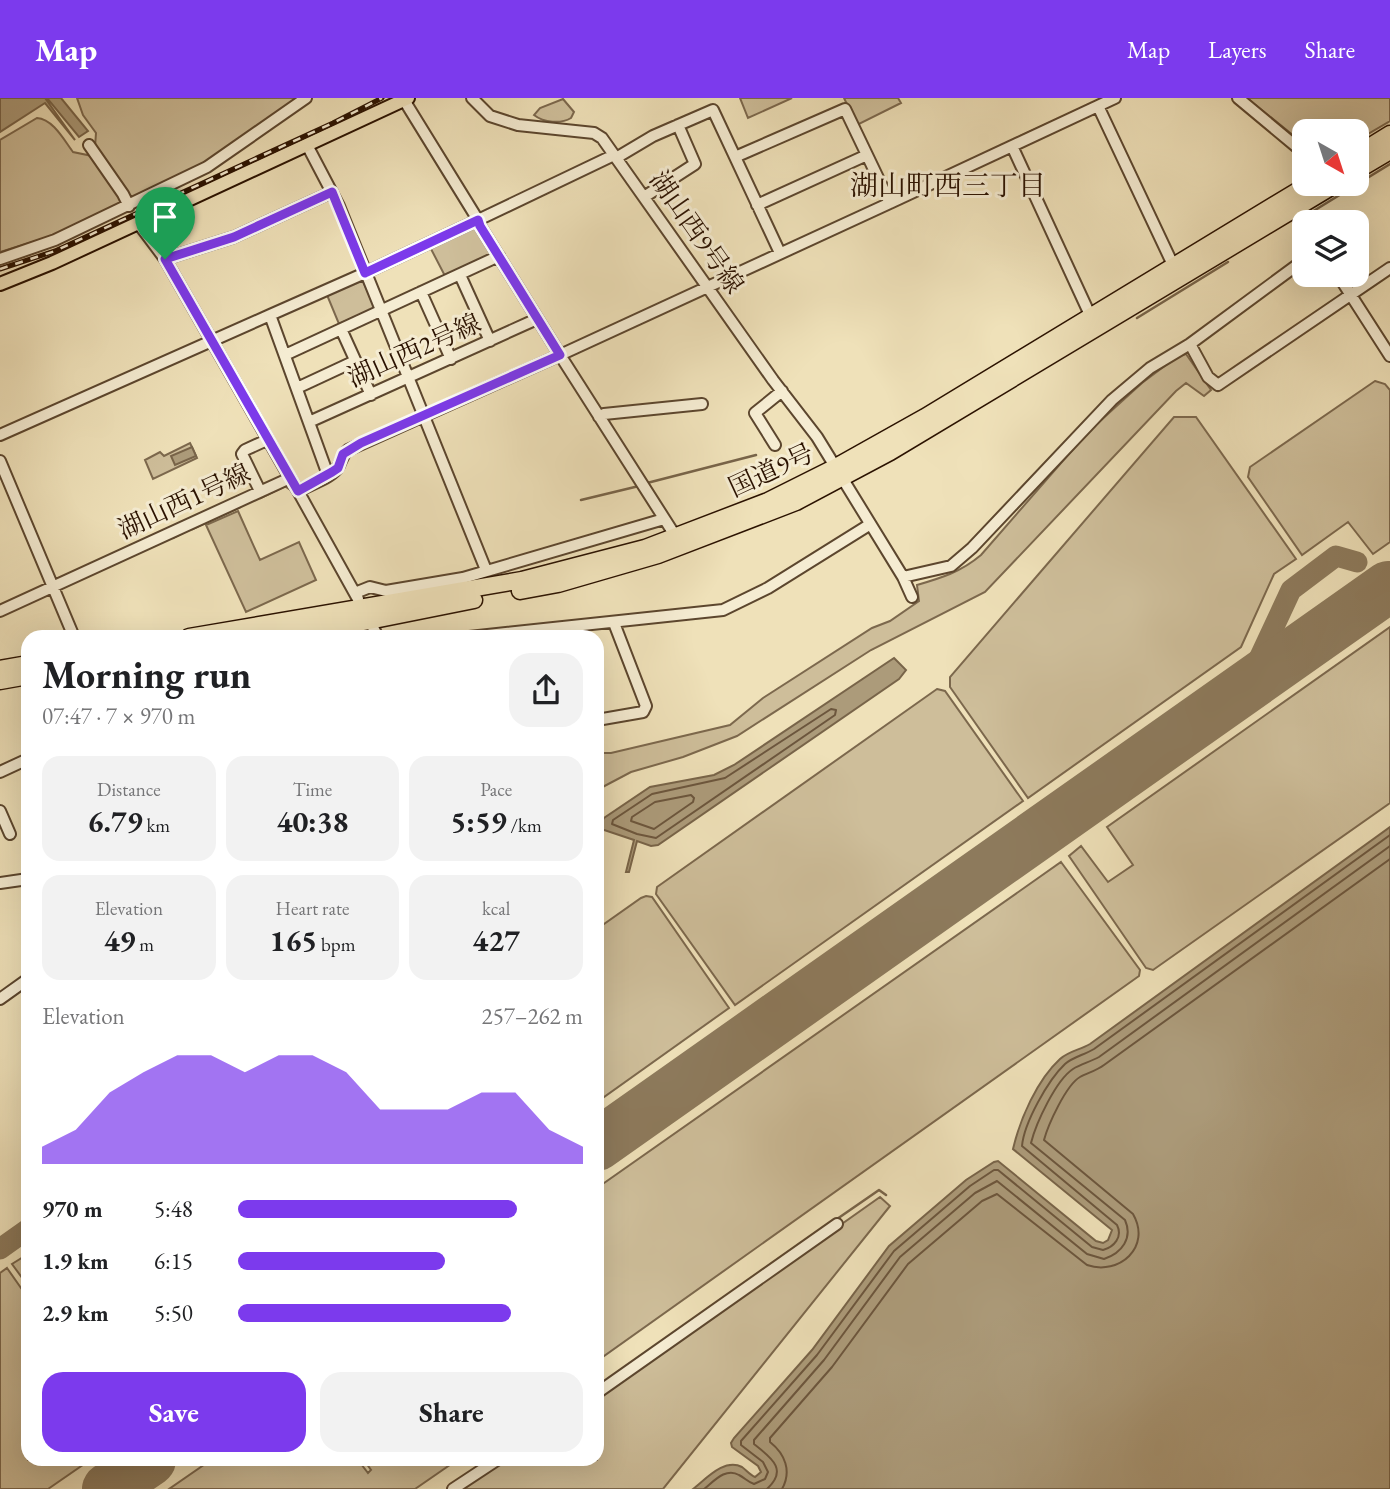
<!DOCTYPE html>
<meta charset="utf-8">
<style>
body{margin:0;font-family:"EB Garamond","Noto Serif JP",serif;background:#f2f2f2;color:#202124;height:100vh;display:flex;flex-direction:column;font-size:26px;white-space:nowrap}
*{box-sizing:border-box;margin:0}
p{font-size:23px;color:#757577}
.icon{flex:none;width:38px;height:38px;fill:none;stroke:currentColor;stroke-width:2;stroke-linecap:round;stroke-linejoin:round}
.map{position:relative;flex:1;overflow:hidden}
.sheet{position:absolute;left:21px;top:532px;width:583px;height:836px;display:flex;flex-direction:column;background:#fff;border-radius:21px;box-shadow:0 7px 28px #0002}
.sheet>*{flex:none}
.needle{width:46px;rotate:141deg}
.controls{position:absolute;left:1292px;top:21px;display:grid;gap:14px}
.controls a{display:grid;place-items:center;width:77px;height:77px;border-radius:14px;background:#fff;box-shadow:0 7px 28px #0002;font-size:35px}
.pin{position:absolute;display:grid;place-items:center;width:60px;height:60px;color:#fff;margin:-72px -30px;border-radius:50% 50% 50% 0;rotate:-45deg;box-shadow:0 0 7px #0007}
.pin .icon{rotate:45deg}
.round{display:grid;place-items:center;flex:none;width:74px;height:74px;border-radius:21px;background:#f2f2f2}
.summary{display:flex;align-items:center;justify-content:space-between;height:119px;padding:0 21px}
h1{font-size:38px;font-weight:700;line-height:52px}
.stats{display:grid;grid-template-columns:repeat(3,1fr);gap:10px;height:119px;padding:7px 21px}
.stats div{display:grid;align-content:center;border-radius:18px;background:#f2f2f2;text-align:center}
.stats b{font-size:30px;font-weight:700}
.stats small{font-size:19px;font-weight:400}
.stats p{font-size:19px}
.chart{height:196px;padding:14px 21px}
.chart p{display:flex;justify-content:space-between}
.chart svg{width:100%;height:126px;margin-top:7px;fill:#7c3aed;opacity:.7}
.button{display:flex;gap:14px;margin-top:auto;padding:14px 21px}
.button a{flex:1;height:80px;border-radius:21px;background:#7c3aed;color:#fff;font-size:28px;font-weight:700;line-height:80px;text-align:center}
.button a+a{background:#f2f2f2;color:#202124}
ul{padding:0 21px;list-style:none;font-size:23px}
li{display:grid;grid-template-columns:112px 84px 1fr;align-items:center;height:52px}
li i{height:18px;border-radius:9px;background:#7c3aed}
header{display:flex;align-items:center;gap:42px;box-sizing:border-box;height:98px;padding:0 35px;background:#7c3aed;color:#fff}
header strong{font-size:33px}
nav{display:flex;gap:38px;margin-inline-start:auto;font-size:24px}
.map>svg:first-child{display:block}
.green{fill:#cebe9a;stroke:#7c684d;stroke-width:2}
.water{fill:#ac9b7a;stroke:#786449;stroke-width:2}
.lines{fill:none;stroke-linecap:round;stroke-linejoin:round}
.shore{stroke:#6c563d;stroke-width:2}
.stream{stroke:#786449;stroke-width:2.5}
.taxiway{stroke:#8d7a5c;stroke-width:21}
.runway{stroke:#8d7a5c;stroke-width:52}
.minor-casing{stroke:#5c462e;stroke-width:14}
.major-casing{stroke:#2b1200;stroke-width:16}
.highway-casing{stroke:#2b1200;stroke-width:19}
.minor{stroke:#f5ecd2;stroke-width:10}
.major{stroke:#efe1b9;stroke-width:12}
.highway{stroke:#efe1b9;stroke-width:16}
.rail-casing{stroke:#2b1200;stroke-width:5}
.rail{stroke:#f5ecd2;stroke-width:2.5;stroke-dasharray:8;stroke-linecap:butt}
.route-casing{stroke:#fff;stroke-width:14}
.route{stroke:#7c3aed;stroke-width:9}
.labels{text-anchor:middle;dominant-baseline:central;stroke-width:6;stroke-linejoin:round;paint-order:stroke}
.street-label{font-size:26px;fill:#2b1200;stroke:#f5ecd2}
.neighbourhood-label{font-size:28px;fill:#2b1200;stroke:#f5ecd2}
</style>
<header>
<strong>Map</strong>
<nav><a>Map</a><a>Layers</a><a>Share</a></nav>
</header>
<div class="map">
<svg width="1390" height="1391" viewBox="0 0 1390 1391">
<rect width="100%" height="100%" fill="#efe1b9"/>
<filter id="stains"><feTurbulence type="fractalNoise" baseFrequency=".00286" numOctaves="4"/><feColorMatrix values="0 0 0 0 .2 0 0 0 0 .09 0 0 0 0 .02 0 0 0 .5 -.17"/></filter>
<radialGradient id="worn" r=".72"><stop offset=".6" stop-color="#630" stop-opacity="0"/><stop offset="1" stop-color="#630" stop-opacity=".3"/></radialGradient>
<path class="green" d="M 77,0 L 298,0 L 198,70 L 134,100 L 129,98 L 95,49 L 96,35 L 83,17 Z
M 740,0 L 792,0 L 748,20 Z
M 844,0 L 898,0 L 901,5 L 857,27 Z
M 1247,0 L 1390,0 L 1390,23 L 1356,43 L 1356,33 L 1304,33 L 1304,46 Z
M 563,1 L 574,14 L 571,20 C 561,26 544,25 534,17 L 540,10 Z
M 37,20 C 53,21 64,42 73,54 L 92,58 L 122,98 L 123,106 L 55,137 L 0,154 L 0,42 Z
M 475,129 L 493,156 L 445,178 L 430,149 Z
M 362,181 L 375,210 L 339,226 L 327,197 Z
M 1186,256 L 1211,292 L 1204,298 L 1186,285 L 1176,293 L 985,494 L 871,552 L 737,638 L 683,659 L 631,674 L 597,692 L 597,655 L 611,655 L 730,627 L 763,600 L 872,530 L 890,523 L 919,503 L 917,487 C 941,480 961,474 981,457 L 1088,334 L 1142,285 L 1178,258 Z
M 1375,283 L 1385,286 L 1390,292 L 1390,444 L 1373,456 L 1348,424 L 1302,457 L 1248,379 L 1250,369 Z
M 1174,319 L 1196,319 L 1296,461 L 1274,476 L 1241,549 L 1028,700 L 950,589 L 950,579 Z
M 190,345 L 197,360 L 153,381 L 145,362 L 160,354 L 164,358 Z
M 238,413 L 260,462 L 299,444 L 316,482 L 246,514 L 206,427 Z
M 1390,529 L 1390,705 L 1153,872 L 1146,870 L 1069,758 L 1081,748 L 1108,784 L 1133,767 L 1107,729 Z
M 937,591 L 945,593 L 1023,703 L 735,907 L 656,796 L 657,789 Z
M 1061,764 L 1140,872 L 1139,878 L 597,1263 L 597,1090 Z
M 646,798 L 652,799 L 729,910 L 597,1004 L 597,831 L 641,800 Z
M 880,1099 L 890,1108 L 663,1391 L 458,1391 L 503,1362 L 597,1362 L 597,1299 Z
M 28,1156 L 28,1188 L 12,1166 Z
M 7,1170 L 28,1200 L 28,1362 L 90,1362 L 48,1391 L 0,1391 L 0,1175 Z
M 211,1362 L 358,1362 L 368,1375 L 371,1372 L 364,1362 L 375,1362 L 379,1364 L 387,1362 L 457,1362 L 415,1391 L 169,1391 Z"/>
<path class="water" d="M 0,0 L 45,0 L 75,42 L 45,5 L 0,34 Z
M 47,0 L 61,0 L 88,33 L 79,39 Z
M 192,349 L 196,358 L 175,367 L 171,358 Z
M 894,560 L 906,572 L 899,581 L 658,747 L 651,748 L 637,743 L 629,774 L 626,774 L 634,742 L 598,730 L 604,720 L 650,689 L 714,677 L 734,667 Z
M 1390,729 L 1390,1391 L 693,1391 C 706,1381 724,1360 742,1369 C 746,1372 750,1377 755,1379 L 761,1374 L 758,1368 L 732,1349 L 731,1345 L 734,1340 L 812,1252 L 889,1148 L 966,1082 L 994,1064 L 998,1063 L 1096,1143 L 1103,1145 L 1108,1142 L 1112,1132 L 1013,1051 C 1020,1021 1037,982 1060,961 C 1069,953 1080,952 1090,946 Z"/>
<g class="lines">
<path class="shore" d="M 831,611 L 836,612 L 835,617 L 656,740 L 637,736 L 612,726 L 613,722 L 652,696 L 725,680 Z
M 691,697 L 694,700 L 693,704 L 654,731 L 631,723 L 632,719 L 655,704 Z
M 704,1391 C 714,1383 726,1369 739,1377 C 745,1380 748,1384 754,1386 L 765,1381 L 768,1374 L 763,1364 L 741,1347 L 741,1343 L 817,1257 L 894,1153 L 970,1088 L 994,1072 L 998,1072 L 1092,1149 L 1103,1152 C 1114,1149 1123,1139 1117,1127 L 1022,1048 C 1024,1025 1048,982 1065,966 C 1073,959 1084,957 1094,951 L 1390,737
M 767,1391 C 789,1371 770,1359 754,1346 L 754,1342 L 824,1262 L 900,1159 L 975,1095 L 997,1083 L 1087,1156 L 1104,1161 C 1122,1155 1133,1140 1125,1122 L 1031,1045 C 1036,1025 1056,982 1073,971 C 1081,966 1090,964 1099,959 L 1390,748
M 782,1391 C 792,1373 785,1356 770,1344 L 770,1340 L 832,1269 L 908,1166 L 982,1103 L 997,1096 L 1087,1167 C 1119,1178 1152,1149 1133,1116 L 1044,1042 C 1048,1027 1066,987 1080,979 C 1087,975 1096,973 1104,967 L 1390,761"/>
<path class="stream" d="M 1021,38 L 1056,22
M 1307,117 L 1390,66
M 1137,220 L 1228,164
M 647,385 L 756,357
M 260,400 L 285,388 L 291,392
M 581,402 L 639,388
M 192,431 L 240,409
M 173,440 L 183,435
M 837,1121 L 879,1092 L 886,1097"/>
<path class="taxiway" d="M 1226,603 L 1250,580 L 1291,492 L 1336,458 L 1357,464
M 0,1151 L 28,1131"/>
<path class="runway" d="M 597,1047 L 1388,489
M 108,1391 L 150,1362"/>
<defs>
<path id="minor" d="M 472,0 L 490,18 L 518,27 L 594,35 L 602,40 L 773,282 L 817,339 L 903,479 L 912,499
M 1238,0 L 1304,55
M 404,2 L 478,122 L 614,57
M 1098,8 L 1174,169
M 89,47 L 123,96 L 129,108
M 307,47 L 339,108 L 486,472
M 1012,48 L 1091,219
M 616,60 L 653,38 L 713,12 L 780,155
M 644,99 L 695,66 L 678,27
M 890,105 L 1115,0
M 757,107 L 867,57
M 1295,111 L 1304,124
M 138,125 L 165,161 L 290,380
M 0,161 L 55,142 L 207,69 L 306,0
M 165,161 L 234,139 L 332,94
M 460,177 L 490,243
M 1338,177 L 1390,258
M 421,194 L 451,261
M 341,231 L 371,297
M 1190,246 L 1208,279 L 1218,287 L 1390,170
M 285,257 L 499,158
M 297,290 L 355,263
M 599,319 L 604,316 L 702,306
M 309,324 L 537,221
M 0,337 L 270,217
M 775,347 L 755,315 L 782,293
M 0,363 L 74,539
M 260,393 L 242,356 L 245,352 L 267,342
M 298,393 L 358,501
M 676,439 L 560,257 L 890,105 L 845,11 L 735,59
M 903,479 L 951,468 L 972,450 L 1112,302 L 1150,270 L 1190,246 L 1304,162
M 355,495 L 370,489 L 386,493 L 463,480 L 664,421
M 0,513 L 290,380 L 298,393 C 309,387 329,381 337,371 C 342,364 341,358 348,352 L 560,257 L 480,128 L 478,122 L 365,175 L 270,217 L 328,377
M 367,518 L 378,539
M 469,539 L 723,512 L 768,490 L 869,427
M 597,622 L 643,614 L 646,608 L 614,525
M 0,674 L 28,661
M 0,713 L 10,736
M 0,785 L 28,781
M 0,901 L 28,881
M 597,1295 L 837,1126
M 453,1391 L 497,1362"/>
<path id="major" d="M 0,186 L 52,165 L 408,0"/>
<path id="highway" d="M 1356,57 L 1390,36
M 1356,73 L 1390,53
M 520,493 L 558,486 L 658,457 L 796,404 L 890,354 L 1336,86
M 189,539 L 522,482 L 645,450 L 768,403 L 834,370 L 925,319 L 1309,86
M 265,539 L 369,523 L 474,502
M 0,571 L 28,566
M 0,583 L 28,578"/>
</defs>
<use href="#minor" class="minor-casing"/>
<use href="#major" class="major-casing"/>
<use href="#highway" class="highway-casing"/>
<use href="#minor" class="minor"/>
<use href="#major" class="major"/>
<use href="#highway" class="highway"/>
<defs>
<path id="rail" d="M 0,171 L 55,153 L 333,25 L 382,0"/>
</defs>
<use href="#rail" class="rail-casing"/>
<use href="#rail" class="rail"/>
</g>
<g class="lines">
<defs>
<path id="route" d="M 332,94 L 365,175 L 478,122 L 480,128 L 560,257 L 361,345 L 343,356 L 338,370 L 332,374 L 298,393 L 165,161 L 234,139 Z"/>
</defs>
<use href="#route" class="route-casing"/>
<use href="#route" class="route"/>
</g>
<g class="labels">
<g class="street-label">
<text transform="translate(697 134) rotate(55)">湖山西9号線</text>
<text transform="translate(414 252) rotate(-24)">湖山西2号線</text>
<text transform="translate(771 372) rotate(-25)">国道9号</text>
<text transform="translate(184 403) rotate(-25)">湖山西1号線</text>
</g>
<g class="neighbourhood-label">
<text x="948" y="87">湖山町西三丁目</text>
</g>
</g>
<rect width="100%" height="100%" filter="url(#stains)"/>
<rect width="100%" height="100%" fill="url(#worn)"/>
</svg>
<div class="controls">
<a><svg class="needle" viewBox="-14 -14 28 28"><path d="M0-13l5 13h-10z" fill="#e53935"/><path d="M0 13l5-13h-10z" fill="#757577"/></svg></a>
<a><svg class="icon" aria-label="layers" viewBox="0 0 24 24"><path d="M12 4l9 5-9 5-9-5zM3 14l9 5 9-5"/></svg></a>
</div>
<div class="pin" style="left:165px;top:161px;background:#1e9e55"><svg class="icon" aria-label="arrive" viewBox="0 0 24 24"><path d="M6 21V4h12l-3 4 3 4H6"/></svg></div>
<section class="sheet">
<div class="summary"><div><h1>Morning run</h1><p>07:47 · 7 × 970 m</p></div><a class="round"><svg class="icon" aria-label="share" viewBox="0 0 24 24"><path d="M12 15V3M7 8l5-5 5 5M5 13v7h14v-7"/></svg></a></div>
<div class="stats">
<div><p>Distance</p><b>6.79<small> km</small></b></div>
<div><p>Time</p><b>40:38</b></div>
<div><p>Pace</p><b>5:59<small> /km</small></b></div>
</div>
<div class="stats">
<div><p>Elevation</p><b>49<small> m</small></b></div>
<div><p>Heart rate</p><b>165<small> bpm</small></b></div>
<div><p>kcal</p><b>427</b></div>
</div>
<div class="chart"><p><span>Elevation</span>257–262 m</p>
<svg viewBox="0 0 160 44" preserveAspectRatio="none"><path d="M0 44V38L10 32L20 19L30 12L40 6L50 6L60 12L70 6L80 6L90 12L100 25L110 25L120 25L130 19L140 19L150 32L160 38V44z"/></svg>
</div>
<ul>
<li><b>970 m</b>5:48<i style="width:81%"></i></li>
<li><b>1.9 km</b>6:15<i style="width:60%"></i></li>
<li><b>2.9 km</b>5:50<i style="width:79%"></i></li>
</ul>
<div class="button"><a>Save</a><a>Share</a></div>
</section>
</div>
